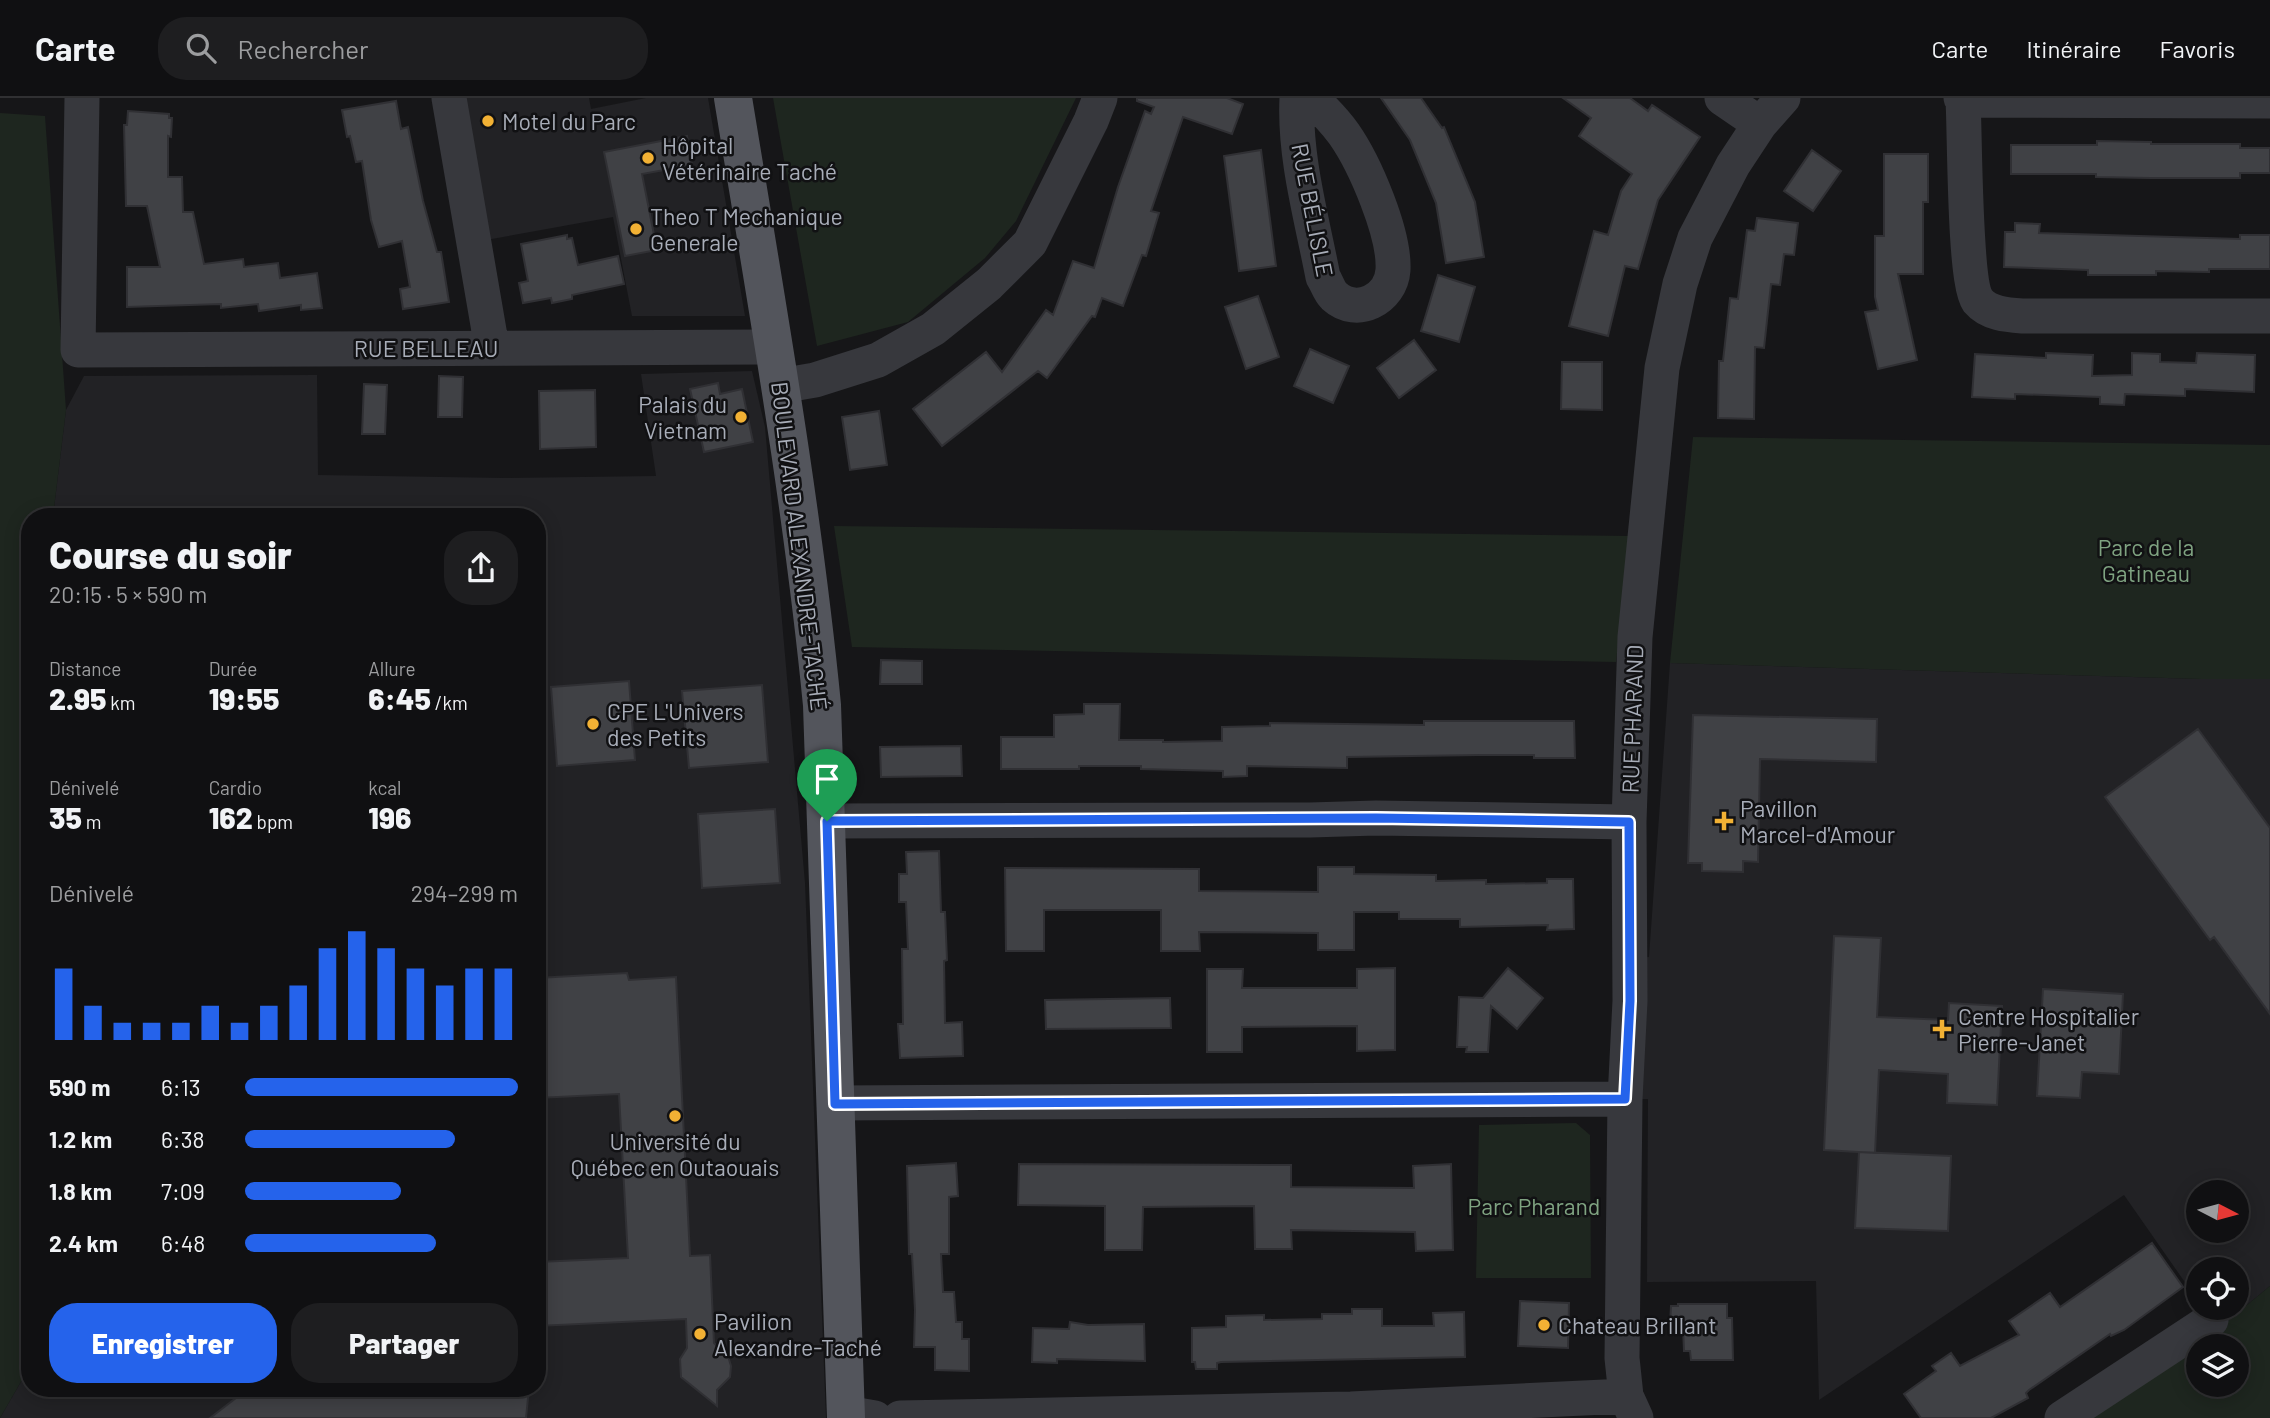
<!DOCTYPE html>
<html lang="fr">
<meta charset="utf-8">
<style>
body{margin:0;font-family:Barlow,sans-serif;background:#1e1e20;color:#f1f3f6;height:100vh;display:flex;flex-direction:column;font-size:26px;white-space:nowrap}
*{box-sizing:border-box;margin:0}
p{font-size:23px;color:#9c9d9f}
.icon{flex:none;width:38px;height:38px;fill:none;stroke:currentColor;stroke-width:2;stroke-linecap:round;stroke-linejoin:round}
.map{position:relative;flex:1;overflow:hidden}
.sheet{position:absolute;left:21px;top:410px;width:525px;height:889px;display:flex;flex-direction:column;background:#101012;border-radius:28px;box-shadow:0 4px 18px #0003,0 0 0 2px #303032}
.sheet>*{flex:none}
.needle{width:46px;rotate:96deg}
.tools{position:absolute;left:2186px;top:1082px;display:grid;gap:14px}
.tools a{display:grid;place-items:center;width:63px;height:63px;border-radius:50%;background:#101012;box-shadow:0 4px 18px #0003,0 0 0 2px #303032;font-size:35px}
.pin{position:absolute;display:grid;place-items:center;width:60px;height:60px;color:#fff;margin:-72px -30px;border-radius:50% 50% 50% 0;rotate:-45deg;box-shadow:0 0 7px #0007}
.pin .icon{rotate:45deg}
.round{display:grid;place-items:center;flex:none;width:74px;height:74px;border-radius:28px;background:#1e1e20}
.head{display:flex;align-items:center;justify-content:space-between;height:119px;padding:0 28px}
h1{font-size:38px;font-weight:800;line-height:52px}
.stats{display:grid;grid-template-columns:repeat(3,1fr);gap:10px;height:119px;padding:7px 28px}
.stats div{display:grid;align-content:center}
.stats b{font-size:30px;font-weight:800}
.stats small{font-size:19px;font-weight:400}
.stats p{font-size:19px}
.chart{height:196px;padding:14px 28px}
.chart p{display:flex;justify-content:space-between}
.chart svg{width:100%;height:126px;margin-top:7px;stroke:#2563eb;stroke-width:6}
.primary-button{display:flex;gap:14px;margin-top:auto;padding:14px 28px}
.primary-button a{flex:1;height:80px;border-radius:28px;background:#2563eb;color:#fff;font-size:28px;font-weight:800;line-height:80px;text-align:center}
.primary-button a+a{background:#1e1e20;color:#f1f3f6}
ul{padding:0 28px;list-style:none;font-size:23px}
li{display:grid;grid-template-columns:112px 84px 1fr;align-items:center;height:52px}
li i{height:18px;border-radius:9px;background:#2563eb}
header{display:flex;align-items:center;gap:42px;box-sizing:border-box;height:98px;padding:0 35px;background:#101012;border-bottom:2px solid #303032}
header strong{font-size:33px}
nav{display:flex;gap:38px;margin-inline-start:auto;font-size:24px}
.search{width:490px;height:63px;background:#1e1e20;display:flex;align-items:center;gap:18px;box-sizing:border-box;padding:0 24px;border-radius:28px;color:#9c9d9f;font-size:26px}
.map>svg:first-child{display:block}
.built{fill:#222225;fill-rule:evenodd}
.green{fill:#1e261f;fill-rule:evenodd}
.building{fill:#404145;stroke:#303034;stroke-width:2}
.lines{fill:none;stroke-linecap:round;stroke-linejoin:round}
.minor{stroke:#37383d;stroke-width:35}
.major{stroke:#53555c;stroke-width:38}
.route-casing{stroke:#fff;stroke-width:14}
.route{stroke:#2563eb;stroke-width:9}
.poi-dot{fill:#f2b134;stroke:#111113;stroke-width:2.5}
.labels{text-anchor:middle;dominant-baseline:central;stroke-width:5;stroke-linejoin:round;paint-order:stroke}
.poi-label{font-size:23px;fill:#a8adb8;stroke:#111113;text-anchor:start}
.street-label{font-size:23px;fill:#a8adb8;stroke:#111113}
.park-label{font-size:23px;fill:#7fa381;stroke:#111113}
</style>
<header>
<strong>Carte</strong>
<div class="search"><svg class="icon" aria-label="search" viewBox="0 0 24 24"><circle cx="10" cy="10" r="6"/><path d="M15 15l6 6"/></svg>Rechercher</div>
<nav><a>Carte</a><a>Itinéraire</a><a>Favoris</a></nav>
</header>
<div class="map">
<svg width="2270" height="1320" viewBox="0 0 2270 1320">
<rect width="100%" height="100%" fill="#161618"/>
<path class="built" d="M 449,0 L 589,0 L 591,11 L 646,0 L 708,0 L 745,218 L 632,218 L 613,119 L 475,144 Z
M 752,273 L 765,329 L 805,785 L 826,1320 L 0,1320 L 30,1268 L 30,1290 L 537,1290 L 537,418 L 53,418 L 66,312 L 84,278 L 317,277 L 318,377 L 504,380 L 656,378 L 641,276 Z
M 1670,565 L 2201,581 L 2270,581 L 2270,1188 L 2218,1231 L 2203,1209 L 2236,1209 L 2236,1171 L 2198,1171 L 2198,1203 L 2124,1097 L 1819,1302 L 1816,1183 L 1647,1184 L 1648,1001 L 1613,1001 L 1616,861 L 1649,859 ZM 2198,1094 L 2236,1094 L 2236,1132 L 2198,1132 Z"/>
<path class="green" d="M 773,0 L 1076,0 L 1016,123 L 985,160 L 908,224 L 817,248 Z
M 0,15 L 45,18 L 66,312 L 53,418 L 30,418 L 30,1268 L 0,1320 Z
M 1693,339 L 2270,347 L 2270,581 L 2201,581 L 1670,565 Z
M 834,428 L 1630,438 L 1616,564 L 852,549 Z
M 1576,1025 L 1590,1037 L 1591,1180 L 1476,1180 L 1479,1027 Z
M 2270,1188 L 2270,1320 L 2087,1320 L 2218,1231 ZM 2198,1248 L 2236,1248 L 2236,1286 L 2198,1286 Z"/>
<path class="building" d="M 1137,0 L 1227,0 L 1243,6 L 1232,36 L 1183,19 L 1151,113 L 1159,115 L 1146,158 L 1142,157 L 1123,208 L 1102,200 L 1095,219 L 1092,218 L 1047,280 L 1038,273 L 942,348 L 913,311 L 986,254 L 1002,274 L 1046,212 L 1053,217 L 1073,163 L 1094,170 L 1118,89 L 1145,13 L 1151,16 L 1154,9 L 1137,3 Z
M 1381,0 L 1421,0 L 1442,30 L 1444,29 L 1475,104 L 1484,159 L 1446,165 L 1436,105 L 1410,42 Z
M 1563,0 L 1630,0 L 1648,13 L 1652,7 L 1700,39 L 1658,102 L 1638,171 L 1625,168 L 1608,238 L 1569,228 L 1594,133 L 1608,137 L 1621,93 L 1632,76 L 1579,38 L 1591,20 Z
M 396,3 L 401,31 L 408,29 L 423,103 L 437,154 L 441,154 L 449,204 L 403,211 L 400,191 L 410,189 L 402,143 L 379,149 L 371,122 L 362,63 L 356,64 L 350,38 L 347,39 L 342,12 Z
M 128,13 L 169,16 L 169,20 L 172,20 L 171,39 L 168,38 L 168,79 L 182,79 L 183,114 L 193,114 L 204,166 L 243,161 L 244,169 L 278,165 L 280,180 L 317,175 L 322,210 L 301,212 L 301,207 L 259,213 L 258,206 L 221,210 L 221,206 L 127,209 L 127,169 L 160,169 L 147,108 L 126,108 L 124,27 L 127,27 Z
M 687,38 L 692,67 L 642,76 L 657,152 L 625,158 L 604,54 Z
M 2097,43 L 2151,44 L 2151,46 L 2240,46 L 2240,50 L 2270,50 L 2270,75 L 2240,75 L 2240,80 L 2150,80 L 2096,79 L 2096,76 L 2011,76 L 2011,47 L 2097,47 Z
M 1261,52 L 1276,168 L 1239,173 L 1224,58 Z
M 1812,52 L 1841,73 L 1813,113 L 1784,93 Z
M 1884,56 L 1928,56 L 1928,104 L 1923,104 L 1923,176 L 1898,176 L 1917,262 L 1878,271 L 1865,214 L 1878,212 L 1875,199 L 1875,138 L 1884,138 Z
M 1757,120 L 1798,125 L 1794,157 L 1784,156 L 1780,187 L 1771,186 L 1764,250 L 1755,249 L 1754,321 L 1718,320 L 1719,263 L 1723,263 L 1730,200 L 1738,201 L 1747,132 L 1755,133 Z
M 2015,125 L 2040,126 L 2039,135 L 2240,141 L 2240,137 L 2270,137 L 2270,171 L 2209,171 L 2209,174 L 2156,173 L 2156,177 L 2088,177 L 2088,172 L 2004,169 L 2005,134 L 2015,134 Z
M 567,137 L 567,141 L 572,140 L 578,167 L 618,158 L 624,186 L 572,197 L 572,201 L 552,205 L 551,200 L 523,205 L 519,185 L 528,183 L 521,146 Z
M 1438,177 L 1475,189 L 1459,244 L 1421,233 Z
M 1258,198 L 1279,259 L 1246,271 L 1225,209 Z
M 1414,242 L 1436,272 L 1399,300 L 1377,270 Z
M 1310,251 L 1349,268 L 1333,305 L 1294,288 Z
M 2046,255 L 2093,257 L 2092,278 L 2132,277 L 2132,255 L 2160,256 L 2160,264 L 2196,265 L 2197,255 L 2255,257 L 2254,294 L 2185,291 L 2185,298 L 2125,296 L 2124,307 L 2100,306 L 2100,299 L 2015,296 L 2015,301 L 1972,299 L 1975,256 L 2046,260 Z
M 1562,264 L 1602,264 L 1602,312 L 1561,311 Z
M 439,278 L 463,279 L 462,319 L 438,319 Z
M 718,285 L 720,296 L 742,291 L 753,344 L 704,354 L 690,291 Z
M 364,286 L 387,287 L 385,336 L 362,336 Z
M 595,292 L 596,349 L 540,351 L 539,293 Z
M 879,313 L 887,367 L 850,372 L 842,319 Z
M 881,562 L 922,563 L 922,586 L 880,586 Z
M 629,583 L 635,662 L 557,668 L 551,589 Z
M 762,587 L 768,664 L 689,670 L 682,593 Z
M 1084,606 L 1120,606 L 1119,642 L 1163,642 L 1163,644 L 1222,643 L 1222,629 L 1270,628 L 1270,625 L 1424,627 L 1424,623 L 1574,623 L 1575,660 L 1534,660 L 1534,657 L 1479,657 L 1347,659 L 1347,670 L 1247,668 L 1247,678 L 1223,679 L 1223,673 L 1141,671 L 1141,668 L 1079,668 L 1079,671 L 1001,671 L 1001,639 L 1054,639 L 1054,617 L 1084,616 Z
M 1693,617 L 1877,621 L 1876,664 L 1760,661 L 1758,764 L 1743,763 L 1743,774 L 1702,773 L 1702,765 L 1688,765 Z
M 2198,631 L 2270,730 L 2270,916 L 2214,839 L 2210,842 L 2105,699 Z
M 961,648 L 962,678 L 881,679 L 880,649 Z
M 775,711 L 780,785 L 702,790 L 698,716 Z
M 939,753 L 941,814 L 945,814 L 947,862 L 944,863 L 945,925 L 962,924 L 963,958 L 900,960 L 898,926 L 903,926 L 902,851 L 908,851 L 906,804 L 899,804 L 899,776 L 907,776 L 906,754 Z
M 1318,769 L 1354,769 L 1354,776 L 1436,777 L 1436,783 L 1486,782 L 1486,786 L 1547,785 L 1547,781 L 1573,781 L 1574,831 L 1547,832 L 1548,827 L 1460,829 L 1460,821 L 1399,821 L 1399,814 L 1354,814 L 1354,852 L 1318,852 L 1318,835 L 1199,834 L 1200,853 L 1161,853 L 1161,812 L 1044,812 L 1044,853 L 1006,853 L 1005,770 L 1199,771 L 1199,793 L 1318,794 Z
M 1834,838 L 1881,840 L 1877,919 L 1948,922 L 1949,905 L 2002,908 L 1997,1007 L 1947,1005 L 1948,976 L 1879,972 L 1875,1055 L 1824,1052 Z
M 1395,870 L 1395,952 L 1357,953 L 1357,928 L 1242,929 L 1242,954 L 1207,954 L 1207,871 L 1243,871 L 1242,890 L 1357,890 L 1357,871 Z
M 1508,870 L 1543,900 L 1517,931 L 1491,908 L 1488,954 L 1466,954 L 1467,949 L 1457,949 L 1459,899 L 1483,900 Z
M 627,875 L 629,882 L 676,879 L 690,1158 L 710,1157 L 714,1245 L 728,1258 L 731,1268 L 730,1279 L 717,1292 L 717,1308 L 681,1279 L 680,1261 L 687,1250 L 686,1221 L 537,1228 L 537,1164 L 628,1160 L 619,996 L 537,1000 L 537,880 Z
M 2043,891 L 2123,896 L 2119,976 L 2082,974 L 2080,1000 L 2037,998 Z
M 1170,900 L 1171,930 L 1046,931 L 1045,902 Z
M 1859,1054 L 1951,1058 L 1948,1133 L 1855,1130 Z
M 956,1065 L 958,1098 L 949,1099 L 949,1156 L 941,1156 L 943,1194 L 954,1194 L 956,1224 L 962,1224 L 962,1241 L 969,1241 L 969,1273 L 935,1272 L 935,1249 L 914,1249 L 915,1212 L 912,1156 L 909,1156 L 907,1068 Z
M 1019,1066 L 1291,1067 L 1291,1089 L 1414,1090 L 1413,1068 L 1451,1066 L 1453,1152 L 1416,1153 L 1415,1134 L 1291,1132 L 1292,1151 L 1255,1151 L 1254,1108 L 1143,1109 L 1142,1152 L 1105,1152 L 1105,1108 L 1018,1107 Z
M 2152,1145 L 2183,1189 L 2124,1232 L 2111,1238 L 2110,1236 L 2029,1292 L 2026,1295 L 2028,1300 L 1991,1320 L 1921,1320 L 1904,1296 L 1936,1273 L 1932,1268 L 1951,1255 L 1960,1268 L 2019,1237 L 2009,1223 L 2050,1195 L 2060,1209 Z
M 1520,1203 L 1569,1205 L 1568,1250 L 1518,1248 Z
M 1678,1206 L 1727,1206 L 1727,1220 L 1732,1220 L 1733,1262 L 1691,1262 L 1690,1253 L 1684,1253 L 1683,1229 L 1670,1227 L 1671,1208 L 1678,1208 Z
M 1352,1211 L 1382,1211 L 1382,1228 L 1434,1228 L 1433,1215 L 1464,1214 L 1465,1259 L 1221,1264 L 1217,1265 L 1217,1271 L 1196,1271 L 1195,1264 L 1192,1264 L 1192,1230 L 1226,1229 L 1226,1218 L 1264,1217 L 1264,1222 L 1322,1221 L 1322,1216 L 1352,1216 Z
M 1070,1224 L 1088,1227 L 1144,1226 L 1145,1263 L 1057,1261 L 1057,1265 L 1032,1264 L 1033,1230 L 1069,1231 Z
M 249,1290 L 529,1290 L 526,1320 L 210,1320 Z"/>
<g class="lines">
<path class="minor" d="M 82,0 L 78,252 L 774,249
M 449,0 L 492,250
M 1297,0 C 1294,59 1312,121 1323,179 C 1327,185 1329,193 1334,198 C 1357,219 1391,201 1393,172 C 1395,136 1365,66 1344,36 C 1334,22 1323,11 1311,0
M 1722,0 L 1760,26
M 1961,0 L 1963,2 L 2270,3
M 1963,2 C 1965,35 1964,184 1978,203 C 1989,216 2008,217 2023,218 L 2270,218
M 780,288 L 815,282 L 878,262 L 933,231 L 989,186 L 1030,145 L 1091,23 L 1100,0
M 827,723 L 1310,722 L 1376,720 L 1629,724
M 835,1005 L 1625,1001
M 846,1315 L 875,1320
M 900,1320 L 1351,1311 L 1626,1298
M 1636,1320 L 1626,1298 L 1622,1260 L 1625,1001 L 1630,903 L 1629,724 L 1635,539 L 1662,270 L 1680,186 L 1695,140 L 1733,67 L 1760,26 L 1783,0
M 2062,1320 L 2211,1222"/>
<path class="major" d="M 733,0 C 766,202 802,403 822,607 L 846,1320"/>
</g>
<g class="lines">
<defs>
<path id="route" d="M 1376,720 L 1629,724 L 1630,903 L 1625,1001 L 835,1006 L 827,723 Z"/>
</defs>
<use href="#route" class="route-casing"/>
<use href="#route" class="route"/>
</g>
<g class="poi-dot">
<circle cx="488" cy="23" r="7"/>
<circle cx="648" cy="60" r="7"/>
<circle cx="636" cy="131" r="7"/>
<circle cx="741" cy="319" r="7"/>
<circle cx="593" cy="626" r="7"/>
<path d="M1720.5 712.5h7v7h7v7h-7v7h-7v-7h-7v-7h7z"/>
<path d="M1938.5 920.5h7v7h7v7h-7v7h-7v-7h-7v-7h7z"/>
<circle cx="675" cy="1018" r="7"/>
<circle cx="1544" cy="1227" r="7"/>
<circle cx="700" cy="1236" r="7"/>
</g>
<g class="labels">
<g class="poi-label">
<text x="502" y="23">Motel du Parc</text>
<text x="662" y="47">Hôpital<tspan x="662" dy="26">Vétérinaire Taché</tspan></text>
<text x="650" y="118">Theo T Mechanique<tspan x="650" dy="26">Generale</tspan></text>
<text x="727" y="306" text-anchor="end">Palais du<tspan x="727" dy="26">Vietnam</tspan></text>
<text x="607" y="613">CPE L'Univers<tspan x="607" dy="26">des Petits</tspan></text>
<text x="1740" y="710">Pavillon<tspan x="1740" dy="26">Marcel-d'Amour</tspan></text>
<text x="1958" y="918">Centre Hospitalier<tspan x="1958" dy="26">Pierre-Janet</tspan></text>
<text x="675" y="1043" text-anchor="middle">Université du<tspan x="675" dy="26">Québec en Outaouais</tspan></text>
<text x="714" y="1223">Pavilion<tspan x="714" dy="26">Alexandre-Taché</tspan></text>
<text x="1558" y="1227">Chateau Brillant</text>
</g>
<g class="street-label">
<text transform="translate(1313 112) rotate(79)">RUE BÉLISLE</text>
<text x="426" y="250">RUE BELLEAU</text>
<text transform="translate(800 448) rotate(83)">BOULEVARD ALEXANDRE-TACHÉ</text>
<text transform="translate(1632 621) rotate(-88)">RUE PHARAND</text>
</g>
<g class="park-label">
<text x="2146" y="449">Parc de la<tspan x="2146" dy="26">Gatineau</tspan></text>
<text x="1534" y="1108">Parc Pharand</text>
</g>
</g>
</svg>
<div class="tools">
<a><svg class="needle" viewBox="-14 -14 28 28"><path d="M0-13l5 13h-10z" fill="#e53935"/><path d="M0 13l5-13h-10z" fill="#9c9d9f"/></svg></a>
<a><svg class="icon" aria-label="locate" viewBox="0 0 24 24"><circle cx="12" cy="12" r="6"/><path d="M12 2v4M12 18v4M2 12h4M18 12h4"/></svg></a>
<a><svg class="icon" aria-label="layers" viewBox="0 0 24 24"><path d="M12 4l9 5-9 5-9-5zM3 14l9 5 9-5"/></svg></a>
</div>
<div class="pin" style="left:827px;top:723px;background:#1e9e55"><svg class="icon" aria-label="arrive" viewBox="0 0 24 24"><path d="M6 21V4h12l-3 4 3 4H6"/></svg></div>
<section class="sheet">
<div class="head"><div><h1>Course du soir</h1><p>20:15 · 5 × 590 m</p></div><a class="round"><svg class="icon" aria-label="share" viewBox="0 0 24 24"><path d="M12 15V3M7 8l5-5 5 5M5 13v7h14v-7"/></svg></a></div>
<div class="stats">
<div><p>Distance</p><b>2.95<small> km</small></b></div>
<div><p>Durée</p><b>19:55</b></div>
<div><p>Allure</p><b>6:45<small> /km</small></b></div>
</div>
<div class="stats">
<div><p>Dénivelé</p><b>35<small> m</small></b></div>
<div><p>Cardio</p><b>162<small> bpm</small></b></div>
<div><p>kcal</p><b>196</b></div>
</div>
<div class="chart"><p><span>Dénivelé</span>294–299 m</p>
<svg viewBox="0 0 160 44" preserveAspectRatio="none"><path d="M5 44V19M15 44V32M25 44V38M35 44V38M45 44V38M55 44V32M65 44V38M75 44V32M85 44V25M95 44V12M105 44V6M115 44V12M125 44V19M135 44V25M145 44V19M155 44V19"/></svg>
</div>
<ul>
<li><b>590 m</b>6:13<i style="width:100%"></i></li>
<li><b>1.2 km</b>6:38<i style="width:77%"></i></li>
<li><b>1.8 km</b>7:09<i style="width:57%"></i></li>
<li><b>2.4 km</b>6:48<i style="width:70%"></i></li>
</ul>
<div class="primary-button"><a>Enregistrer</a><a>Partager</a></div>
</section>
</div>
